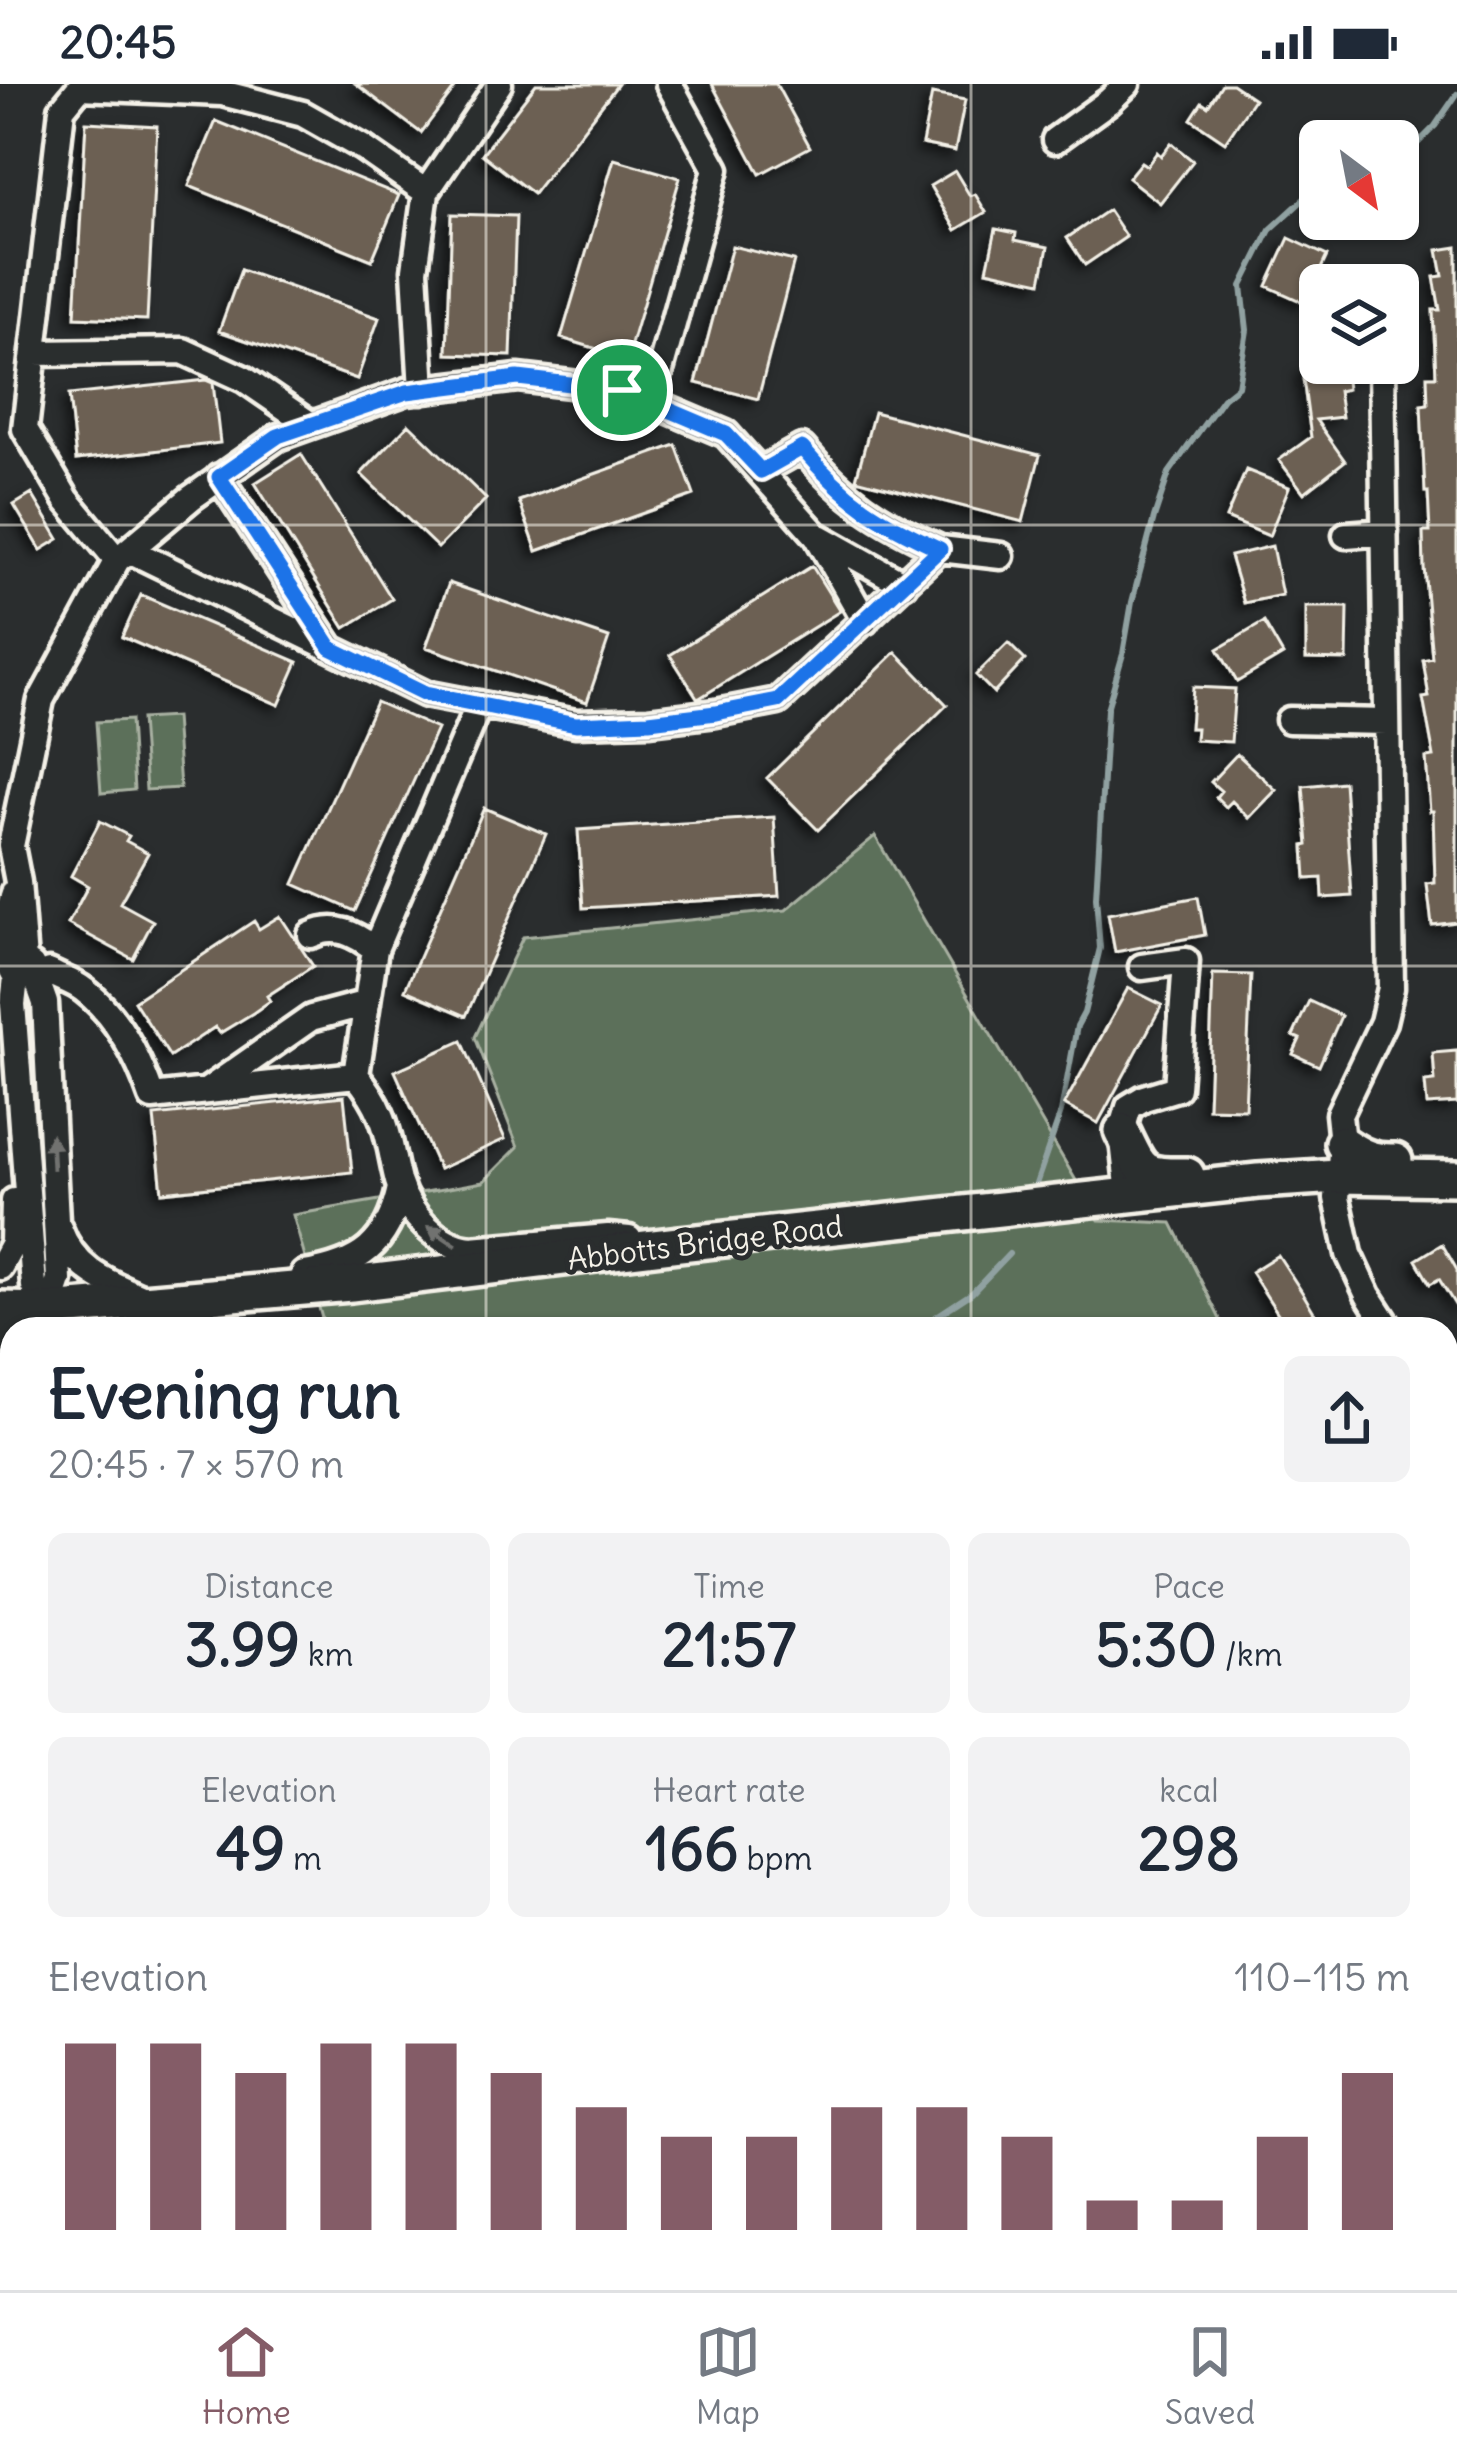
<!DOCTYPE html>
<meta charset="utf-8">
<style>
body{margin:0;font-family:Delius,sans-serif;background:#f2f2f3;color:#1f2937;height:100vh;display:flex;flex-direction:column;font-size:45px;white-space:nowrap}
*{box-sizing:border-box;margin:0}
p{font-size:39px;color:#747a83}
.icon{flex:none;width:66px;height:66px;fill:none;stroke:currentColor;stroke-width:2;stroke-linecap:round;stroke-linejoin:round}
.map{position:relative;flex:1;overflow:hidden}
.details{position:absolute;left:0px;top:1233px;width:1458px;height:975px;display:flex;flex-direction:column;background:#fff;border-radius:36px 36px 0 0;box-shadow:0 3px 9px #0004}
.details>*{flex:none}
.needle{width:78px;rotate:148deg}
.fabs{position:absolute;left:1299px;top:36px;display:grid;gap:24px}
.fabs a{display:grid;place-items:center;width:120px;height:120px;border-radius:18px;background:#fff;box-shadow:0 3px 9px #0004;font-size:60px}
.pin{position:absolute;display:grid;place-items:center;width:102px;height:102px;color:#fff;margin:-51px;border:6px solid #fff;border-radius:50%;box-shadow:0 3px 12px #0007}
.round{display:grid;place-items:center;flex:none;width:126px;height:126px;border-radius:18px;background:#f2f2f3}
.headline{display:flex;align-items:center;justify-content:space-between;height:204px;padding:0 48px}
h1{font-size:66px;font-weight:800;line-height:90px}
.figures{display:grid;grid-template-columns:repeat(3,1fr);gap:18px;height:204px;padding:12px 48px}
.figures div{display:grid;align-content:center;border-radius:18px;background:#f2f2f3;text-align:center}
.figures b{font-size:60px;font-weight:800}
.figures small{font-size:33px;font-weight:400}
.figures p{font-size:33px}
.chart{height:336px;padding:24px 48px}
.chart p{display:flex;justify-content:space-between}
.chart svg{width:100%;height:216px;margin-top:12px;stroke:#845c67;stroke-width:6}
.status{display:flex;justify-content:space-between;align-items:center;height:84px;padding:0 60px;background:#fff;direction:ltr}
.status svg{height:33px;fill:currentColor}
.menu{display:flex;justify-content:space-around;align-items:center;height:168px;border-top:3px solid #e0e1e3;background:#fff;font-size:33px;color:#747a83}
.menu a{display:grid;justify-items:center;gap:6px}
.menu .current{color:#845c67}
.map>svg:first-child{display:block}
.green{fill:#5b705a;stroke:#a8b0a1;stroke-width:3}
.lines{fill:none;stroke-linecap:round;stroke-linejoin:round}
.stream{stroke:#90a1a1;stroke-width:6}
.building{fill:#6c6153;stroke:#f4f1e8;stroke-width:3;filter:url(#shadow)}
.minor-casing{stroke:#f4f1e8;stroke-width:33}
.major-casing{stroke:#f4f1e8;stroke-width:42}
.minor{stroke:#2a2d2e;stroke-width:24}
.major{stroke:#2a2d2e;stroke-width:33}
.oneway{fill:#71726f}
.route-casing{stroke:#fff;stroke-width:24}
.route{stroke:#1a73e8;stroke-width:15}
.grid{fill:none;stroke:#f4f1e8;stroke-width:3;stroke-opacity:0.55}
.labels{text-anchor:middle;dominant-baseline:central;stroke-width:10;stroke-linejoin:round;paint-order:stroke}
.street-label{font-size:30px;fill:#f4f1e8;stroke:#2a2d2e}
</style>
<div class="status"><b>20:45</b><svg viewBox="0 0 49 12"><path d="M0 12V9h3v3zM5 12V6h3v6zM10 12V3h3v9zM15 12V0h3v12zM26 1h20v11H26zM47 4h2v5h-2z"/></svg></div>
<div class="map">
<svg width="1457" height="2206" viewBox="0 0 1457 2206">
<defs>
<filter id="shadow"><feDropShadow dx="-5.5" dy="5.5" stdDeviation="6" flood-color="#0009"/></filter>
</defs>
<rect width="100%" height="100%" fill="#2a2d2e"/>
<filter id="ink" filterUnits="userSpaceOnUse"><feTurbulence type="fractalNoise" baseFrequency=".00833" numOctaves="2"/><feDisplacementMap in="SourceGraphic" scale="24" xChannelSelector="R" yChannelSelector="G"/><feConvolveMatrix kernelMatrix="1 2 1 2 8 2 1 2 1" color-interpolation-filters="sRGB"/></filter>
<g filter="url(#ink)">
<path class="green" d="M 175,633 L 180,704 L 146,706 L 141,635 Z
M 130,636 L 134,706 L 101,709 L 96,638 Z
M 875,752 L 1099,1136 L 1172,1139 L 1225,1245 L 325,1245 L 293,1131 L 483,1098 L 518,1063 L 475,953 L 523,853 L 786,826 Z
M 1446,1588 L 1457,1604 L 1457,2206 L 0,2206 L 0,1948 L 12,1940 L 12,2196 L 1446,2196 Z"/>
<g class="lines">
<path class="stream" d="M 1398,79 L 1435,42 L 1457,10
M 1035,1103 L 1061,1028 L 1077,942 L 1084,929 L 1100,864 L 1096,813 L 1107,625 L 1123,570 L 1132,518 L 1154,434 L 1169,389 L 1223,314 L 1238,302 L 1247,246 L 1242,202 L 1270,146 L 1314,106 L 1320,104
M 917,1245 L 972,1209 L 1009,1170"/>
</g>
<path class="building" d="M 356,0 L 458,0 L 421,49 Z
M 536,0 L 618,0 L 533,110 L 482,70 Z
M 712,0 L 776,0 L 810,63 L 760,90 Z
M 1222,0 L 1232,0 L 1254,15 L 1225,58 L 1191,35 L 1202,18 L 1208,22 Z
M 932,10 L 965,16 L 955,67 L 922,60 Z
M 216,37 L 399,111 L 372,176 L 189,102 Z
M 86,38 L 157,42 L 147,236 L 75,233 Z
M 1171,59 L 1193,77 L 1160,119 L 1128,94 L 1141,78 L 1147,82 L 1157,68 L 1161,72 Z
M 614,75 L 680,94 L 627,274 L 561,254 Z
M 955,87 L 970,112 L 975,110 L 986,128 L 956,146 L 930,102 Z
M 1108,126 L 1126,153 L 1085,181 L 1067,154 Z
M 452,130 L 516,132 L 511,272 L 447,270 Z
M 996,145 L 1016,149 L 1015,156 L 1048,163 L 1041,198 L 987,186 Z
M 1289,154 L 1327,172 L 1305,219 L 1267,202 Z
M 732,162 L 794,177 L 758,315 L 696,299 Z
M 1457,163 L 1457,838 L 1432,841 L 1427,800 L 1435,799 L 1433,727 L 1430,727 L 1426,674 L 1434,673 L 1423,614 L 1429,613 L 1423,576 L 1432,574 L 1424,483 L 1423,448 L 1430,448 L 1428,408 L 1425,408 L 1421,321 L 1428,320 L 1427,292 L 1436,292 L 1433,226 L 1440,226 L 1434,193 L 1443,192 L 1438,166 Z
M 241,186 L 379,234 L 357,295 L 219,247 Z
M 1344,281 L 1347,305 L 1338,307 L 1342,333 L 1316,336 L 1345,377 L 1304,409 L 1279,376 L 1311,353 L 1302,287 Z
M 206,296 L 213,299 L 220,359 L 76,376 L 69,311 Z
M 874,328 L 1040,371 L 1023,438 L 856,395 Z
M 409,340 L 486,415 L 438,464 L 361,390 Z
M 676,361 L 694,411 L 537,467 L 519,417 Z
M 301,370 L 392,515 L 345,544 L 255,399 Z
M 1246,386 L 1289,403 L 1269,452 L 1226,434 Z
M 32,410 L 59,455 L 41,466 L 14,421 Z
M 1272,462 L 1282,511 L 1244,519 L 1230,472 Z
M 812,482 L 840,527 L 698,615 L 670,571 Z
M 449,499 L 609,554 L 587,618 L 426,563 Z
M 141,511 L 298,578 L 279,621 L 122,553 Z
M 1306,523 L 1348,523 L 1347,576 L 1306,575 Z
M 1264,538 L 1283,571 L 1237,598 L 1218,565 Z
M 1008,559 L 1025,576 L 994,609 L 976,591 Z
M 896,568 L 947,621 L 818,746 L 767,694 Z
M 1193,603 L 1235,605 L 1231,658 L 1195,656 L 1196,644 L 1190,644 Z
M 376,618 L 437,645 L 355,827 L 294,800 Z
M 1237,670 L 1276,706 L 1249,734 L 1232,717 L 1226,723 L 1216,713 L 1221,707 L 1211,698 Z
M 1344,698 L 1352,812 L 1323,814 L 1322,794 L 1306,795 L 1304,762 L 1308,761 L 1303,702 Z
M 484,724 L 546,750 L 466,932 L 405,906 Z
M 774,733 L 779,812 L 583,824 L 578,746 Z
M 100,737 L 129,752 L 126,757 L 148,769 L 120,819 L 153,837 L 133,875 L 68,840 L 88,802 L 71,792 Z
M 1198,813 L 1205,851 L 1115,868 L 1108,830 Z
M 280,832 L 313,882 L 267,912 L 270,917 L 253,929 L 220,949 L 215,943 L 170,973 L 134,917 L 254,837 L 259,845 Z
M 1213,890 L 1251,891 L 1245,1025 L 1208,1024 Z
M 1128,904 L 1162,921 L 1098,1039 L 1064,1021 Z
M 1309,917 L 1341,932 L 1319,982 L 1293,970 L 1300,955 L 1293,952 Z
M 462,957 L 505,1055 L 439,1085 L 395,987 Z
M 1457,967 L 1457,1019 L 1427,1021 L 1425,998 L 1435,997 L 1433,969 Z
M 344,1012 L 352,1088 L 162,1108 L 154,1032 Z
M 1442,1160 L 1457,1186 L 1457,1224 L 1439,1195 L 1430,1200 L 1416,1176 Z
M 1278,1171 L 1302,1208 L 1324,1245 L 1288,1245 L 1251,1188 Z"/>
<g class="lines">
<defs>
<path id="minor" d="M 1055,56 L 1109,17 L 1127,0
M 426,108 L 499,0
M 34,269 L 183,267 L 244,295 L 311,341
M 1382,279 L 1391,904 L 1383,938 L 1339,1030 L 1342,1059 L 1337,1114 L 1349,1170 L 1368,1211 L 1390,1245
M 651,319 L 716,85 L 669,0
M 761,387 L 802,364 C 846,416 879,437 940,465
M 219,393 L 330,562
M 1346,451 L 1385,448
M 820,453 L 904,500
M 129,466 L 425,610 L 576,639 L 649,637 L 716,629 L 778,617 L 940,465 L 1001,472
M 117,476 L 67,416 L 25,345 L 62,25 L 80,3 L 222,9 L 303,30 L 363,64 L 426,108 L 415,186 L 422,306
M 1289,636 L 1387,638
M 15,807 C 4,837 0,868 16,894 L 13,920 L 34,1202 L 49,1226
M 311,851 C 336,839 355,850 375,865
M 16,894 L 35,893 L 49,888 C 60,894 74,898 84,906 C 117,931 139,975 152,1013 L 356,991 C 366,1003 375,1016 381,1031 C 390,1051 392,1075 398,1097 C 408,1130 437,1161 471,1165 L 608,1153 L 629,1155
M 356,991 L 375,865 L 479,620
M 208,1006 L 311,934 L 367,919
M 1129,1111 L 1122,1047 L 1129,1023 L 1144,1014 L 1177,1004 L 1186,877 L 1142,883
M 59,1144 C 75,1189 110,1199 150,1217
M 0,1183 L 13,1159 L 14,1117
M 304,1190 C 360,1181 388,1161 400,1104
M 49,1245 L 49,1226 L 59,1196 L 45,919 L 32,882 L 24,877 L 18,798 L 11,762 L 41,616 L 117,476 L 191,414 L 278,353 L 407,307 L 518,294 L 622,306 L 726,350 L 817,452 L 865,537
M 1446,1332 L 1457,1349
M 0,1757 L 12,1744"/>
<path id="major" d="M 1122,1047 C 1142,1088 1140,1092 1187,1091
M 1342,1059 C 1361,1072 1372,1078 1395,1077
M 0,1225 L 49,1226 L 351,1200 L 679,1160 L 1258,1097 L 1338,1092 L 1457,1094
M 0,1252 L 12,1252"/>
</defs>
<use href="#minor" class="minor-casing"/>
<use href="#major" class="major-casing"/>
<use href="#minor" class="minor"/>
<use href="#major" class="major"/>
</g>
<defs><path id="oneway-solid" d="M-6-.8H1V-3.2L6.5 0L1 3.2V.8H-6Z" transform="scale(3)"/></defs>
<g class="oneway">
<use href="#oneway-solid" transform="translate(52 1068) rotate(-93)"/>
<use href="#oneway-solid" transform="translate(442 1152) rotate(-146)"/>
</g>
</g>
<g class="lines" filter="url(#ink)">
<defs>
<path id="route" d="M 518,294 L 622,306 L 726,350 L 761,387 L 802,364 C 846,417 879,437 940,465 L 778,617 L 716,629 L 649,637 L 576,640 L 425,610 L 331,564 L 219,393 L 278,352 L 407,308 Z"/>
</defs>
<use href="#route" class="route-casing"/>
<use href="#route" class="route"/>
</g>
<path class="grid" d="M 486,0 L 486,1245M 971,0 L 971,1245M 0,441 L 1457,441M 0,882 L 1457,882M 0,1324 L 12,1324M 1446,1324 L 1457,1324M 0,1765 L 12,1765M 1446,1765 L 1457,1765M 486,2196 L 486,2206M 971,2196 L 971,2206"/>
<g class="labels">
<g class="street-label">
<text transform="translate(705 1158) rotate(-7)">Abbotts Bridge Road</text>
</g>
</g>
</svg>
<div class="fabs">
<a><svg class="needle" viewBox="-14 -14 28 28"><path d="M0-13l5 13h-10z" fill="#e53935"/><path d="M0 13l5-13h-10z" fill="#747a83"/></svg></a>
<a><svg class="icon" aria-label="layers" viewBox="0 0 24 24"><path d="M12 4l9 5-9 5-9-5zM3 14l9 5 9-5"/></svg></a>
</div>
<div class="pin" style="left:622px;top:306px;background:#1e9e55"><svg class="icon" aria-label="arrive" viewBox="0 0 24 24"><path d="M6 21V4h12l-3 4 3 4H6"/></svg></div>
<section class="details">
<div class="headline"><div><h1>Evening run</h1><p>20:45 · 7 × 570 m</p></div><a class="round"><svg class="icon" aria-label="share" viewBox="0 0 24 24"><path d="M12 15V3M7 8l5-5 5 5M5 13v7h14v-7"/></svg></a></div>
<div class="figures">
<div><p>Distance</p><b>3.99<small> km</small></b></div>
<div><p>Time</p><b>21:57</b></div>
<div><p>Pace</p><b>5:30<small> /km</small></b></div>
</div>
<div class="figures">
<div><p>Elevation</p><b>49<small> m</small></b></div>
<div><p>Heart rate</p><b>166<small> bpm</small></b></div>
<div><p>kcal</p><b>298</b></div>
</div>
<div class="chart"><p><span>Elevation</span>110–115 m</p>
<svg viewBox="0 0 160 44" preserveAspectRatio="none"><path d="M5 44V6M15 44V6M25 44V12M35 44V6M45 44V6M55 44V12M65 44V19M75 44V25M85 44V25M95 44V19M105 44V19M115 44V25M125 44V38M135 44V38M145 44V25M155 44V12"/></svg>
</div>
</section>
</div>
<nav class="menu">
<a class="current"><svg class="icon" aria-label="home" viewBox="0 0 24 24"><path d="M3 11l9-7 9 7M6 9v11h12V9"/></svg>Home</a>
<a><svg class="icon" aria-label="map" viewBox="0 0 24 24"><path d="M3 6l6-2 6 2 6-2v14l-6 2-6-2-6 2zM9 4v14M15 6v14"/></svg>Map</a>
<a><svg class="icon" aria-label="saved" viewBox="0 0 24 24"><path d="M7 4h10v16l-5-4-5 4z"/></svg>Saved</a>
</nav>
